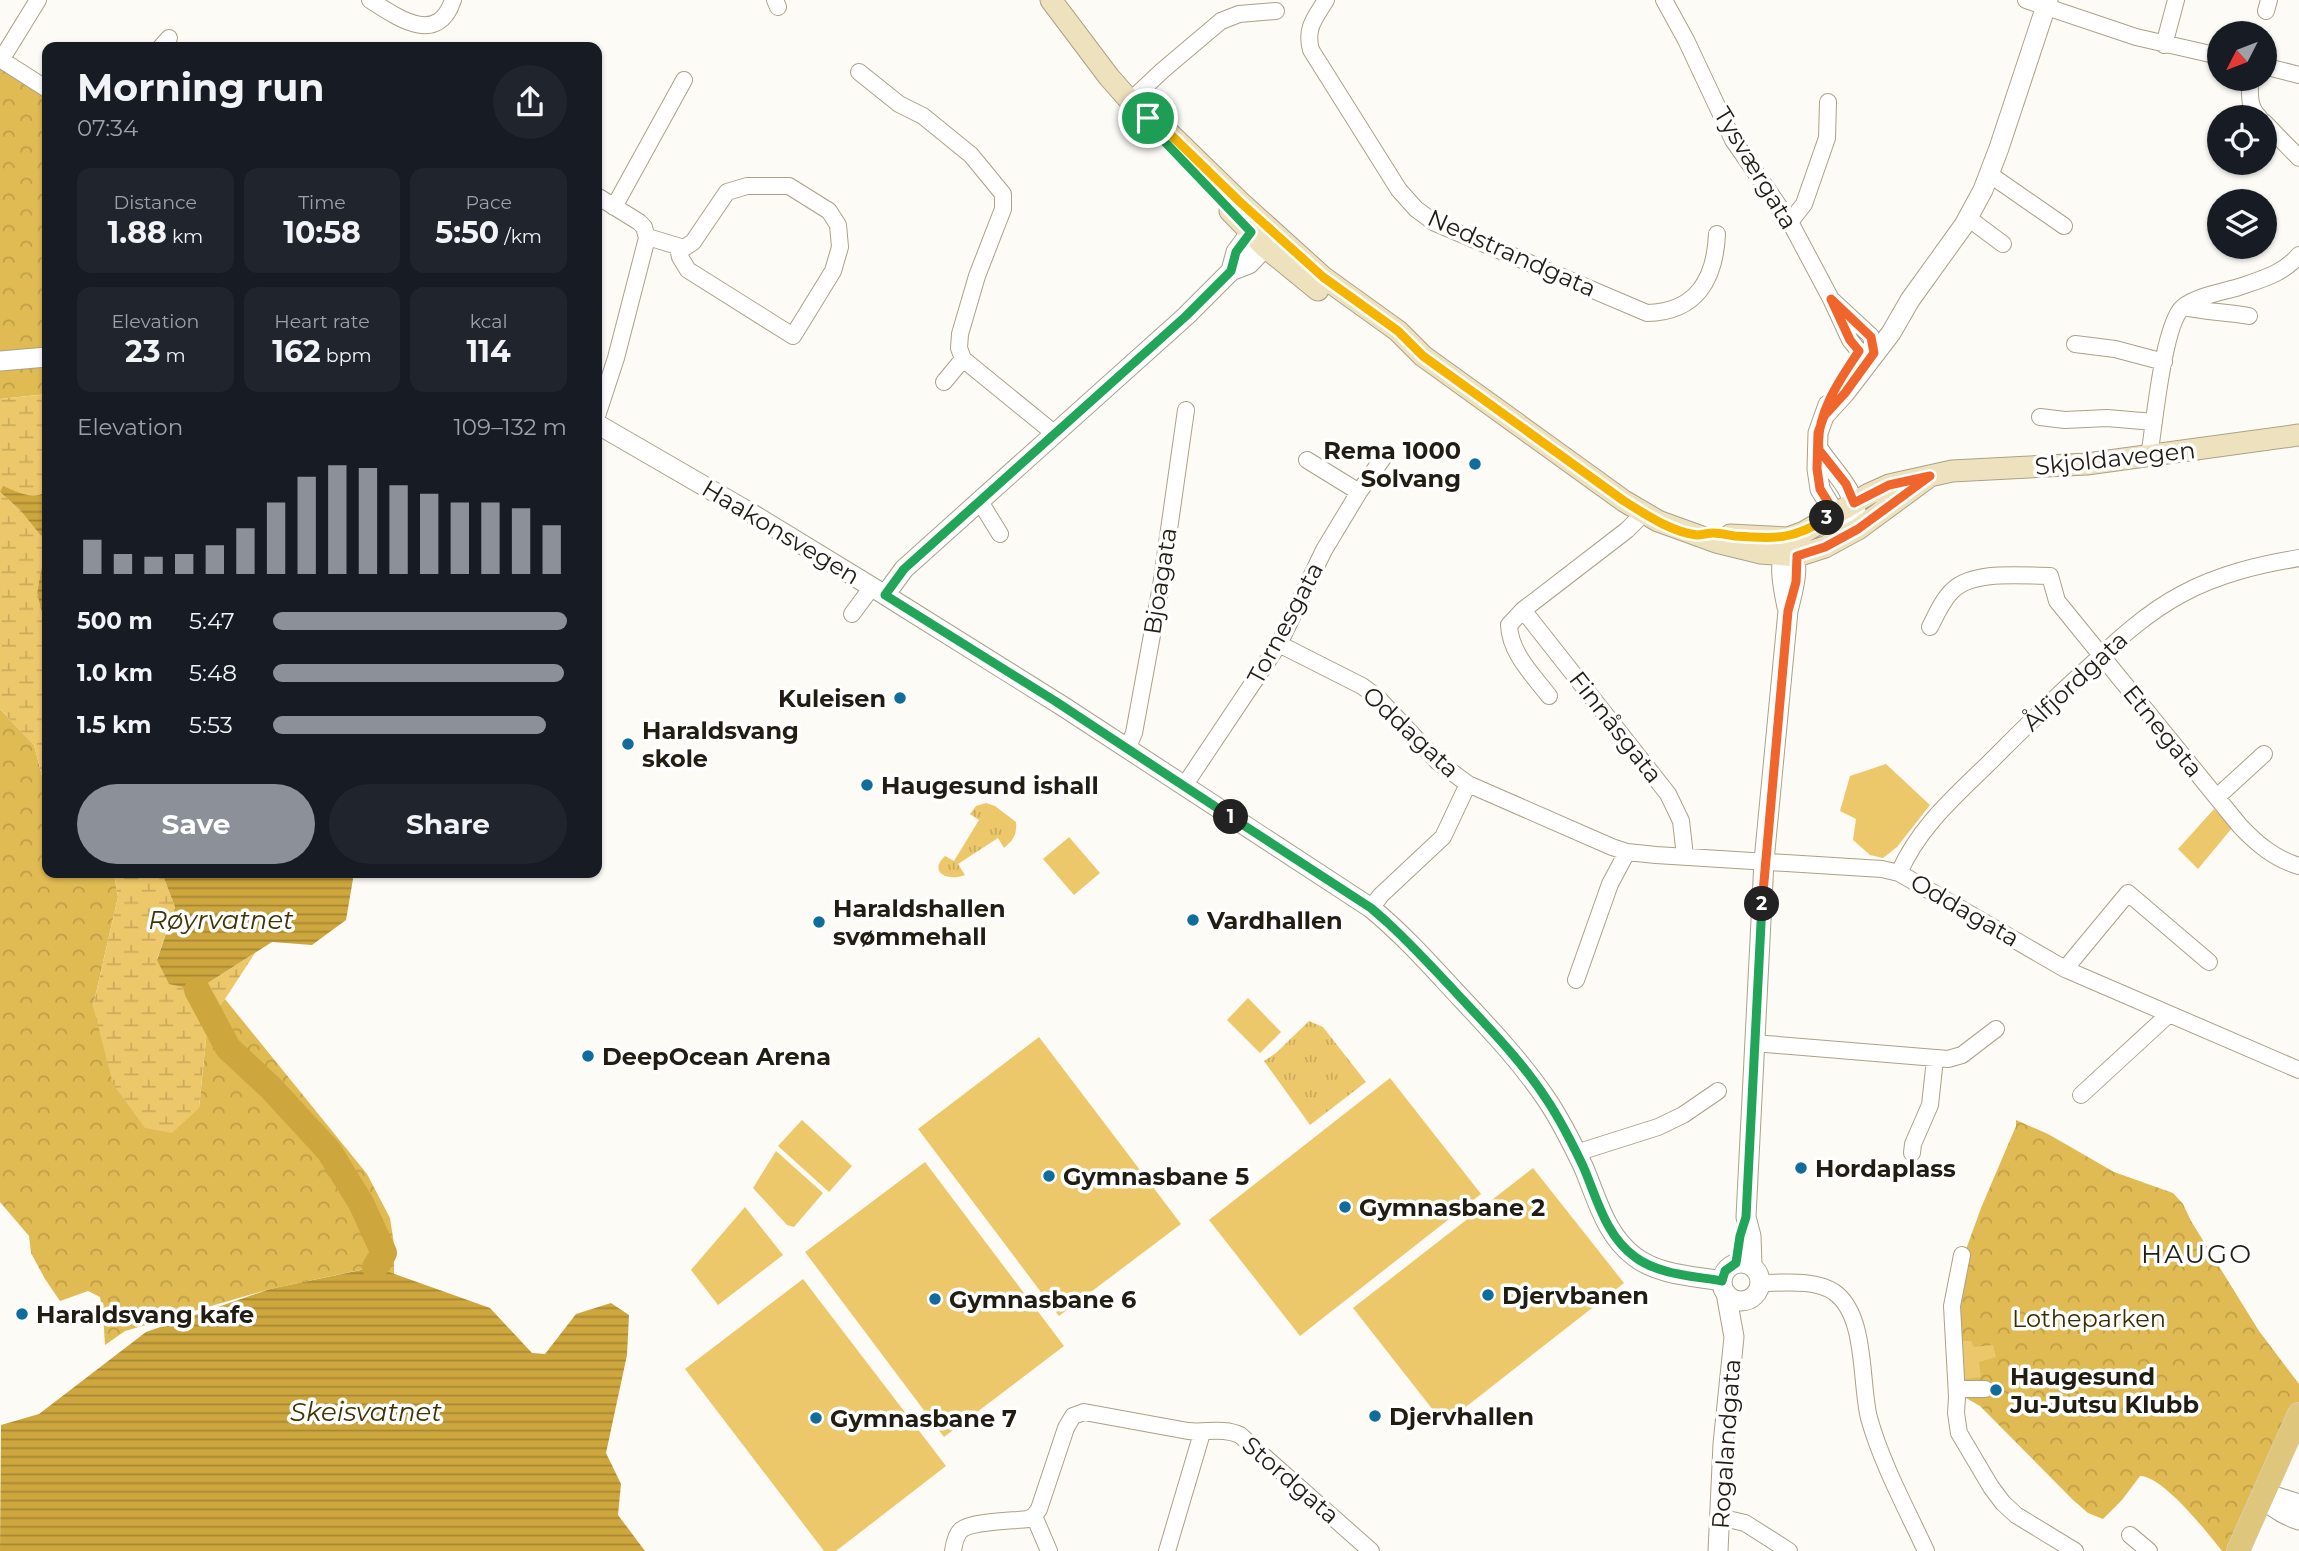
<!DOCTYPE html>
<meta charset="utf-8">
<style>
body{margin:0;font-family:Montserrat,sans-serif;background:#20242c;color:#f1f3f6;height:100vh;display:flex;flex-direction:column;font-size:26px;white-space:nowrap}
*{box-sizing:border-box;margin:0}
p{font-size:23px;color:#9ea1a6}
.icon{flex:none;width:38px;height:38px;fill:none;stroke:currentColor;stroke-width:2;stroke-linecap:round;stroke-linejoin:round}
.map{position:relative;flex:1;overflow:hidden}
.side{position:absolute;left:42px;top:42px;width:560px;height:836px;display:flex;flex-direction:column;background:#171b24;border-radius:14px;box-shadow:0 2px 5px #0004}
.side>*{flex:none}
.needle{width:46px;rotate:228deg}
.fabs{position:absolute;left:2207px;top:21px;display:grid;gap:14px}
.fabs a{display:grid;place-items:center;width:70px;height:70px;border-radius:50%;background:#171b24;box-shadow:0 2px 5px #0004;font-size:35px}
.pin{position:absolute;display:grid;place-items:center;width:60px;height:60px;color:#fff;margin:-30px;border:4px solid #fff;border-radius:50%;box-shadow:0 2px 7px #0007}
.km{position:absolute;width:35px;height:35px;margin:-18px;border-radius:50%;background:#222;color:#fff;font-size:19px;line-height:35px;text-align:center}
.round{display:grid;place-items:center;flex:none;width:74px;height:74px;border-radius:37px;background:#20242c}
.headline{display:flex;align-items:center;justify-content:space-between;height:119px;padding:0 35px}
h1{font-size:38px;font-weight:700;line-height:52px}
.figures{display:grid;grid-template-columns:repeat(3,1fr);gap:10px;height:119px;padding:7px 35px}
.figures div{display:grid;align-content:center;border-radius:14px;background:#20242c;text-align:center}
.figures b{font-size:30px;font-weight:700}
.figures small{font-size:19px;font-weight:400}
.figures p{font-size:19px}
.chart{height:196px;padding:14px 35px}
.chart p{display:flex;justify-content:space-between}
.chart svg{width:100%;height:126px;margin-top:7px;stroke:#8c9099;stroke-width:6}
.primary-button{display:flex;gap:14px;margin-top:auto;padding:14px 35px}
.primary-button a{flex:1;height:80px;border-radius:42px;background:#8c9099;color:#fff;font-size:28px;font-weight:700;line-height:80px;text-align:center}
.primary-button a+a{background:#20242c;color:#f1f3f6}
ul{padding:0 35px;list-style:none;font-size:23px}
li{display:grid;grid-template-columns:112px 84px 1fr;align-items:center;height:52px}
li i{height:18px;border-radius:9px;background:#8c9099}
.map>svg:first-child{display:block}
.grass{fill:url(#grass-tufts)}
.forest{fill:url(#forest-crowns)}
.wetland{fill:url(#wetland-marsh)}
.park{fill:#edc86a}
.water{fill:url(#water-rules)}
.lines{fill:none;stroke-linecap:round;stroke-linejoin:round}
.river{stroke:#cda73e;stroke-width:26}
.minor-casing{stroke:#aba187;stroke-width:18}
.tertiary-casing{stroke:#aba187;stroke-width:21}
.secondary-casing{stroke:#aba187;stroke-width:23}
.primary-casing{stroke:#d7d6d5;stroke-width:24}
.minor{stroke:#fff;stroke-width:16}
.tertiary{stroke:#fff;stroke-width:19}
.secondary{stroke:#eee2be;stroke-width:21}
.primary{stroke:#dec67c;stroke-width:23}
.split-1-casing{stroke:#fff;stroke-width:14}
.split-2-casing{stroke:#fff;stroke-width:14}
.split-3-casing{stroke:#fff;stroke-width:14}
.split-4-casing{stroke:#fff;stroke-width:14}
.split-1{stroke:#22a559;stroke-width:9}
.split-2{stroke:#22a559;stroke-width:9}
.split-3{stroke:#f0652b;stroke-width:9}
.split-4{stroke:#f5b400;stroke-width:9}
.poi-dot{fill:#106c9b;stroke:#fff;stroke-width:2.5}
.labels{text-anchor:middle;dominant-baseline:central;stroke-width:7;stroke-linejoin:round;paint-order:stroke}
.street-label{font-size:24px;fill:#211d13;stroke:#fff}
.poi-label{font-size:24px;font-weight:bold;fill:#211d13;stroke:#fff;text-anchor:start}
.park-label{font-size:24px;fill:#3b2c00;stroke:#fff}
.water-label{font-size:26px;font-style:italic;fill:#423204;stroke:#fff}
.neighbourhood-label{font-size:26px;letter-spacing:2px;fill:#211d13;stroke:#fff}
</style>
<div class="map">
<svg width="2299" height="1551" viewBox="0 0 2299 1551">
<defs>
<pattern id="grass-tufts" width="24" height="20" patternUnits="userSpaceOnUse" patternTransform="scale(1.75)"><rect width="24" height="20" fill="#edc86a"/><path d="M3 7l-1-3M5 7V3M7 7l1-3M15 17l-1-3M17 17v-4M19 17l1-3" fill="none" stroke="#cbab5b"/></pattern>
<pattern id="forest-crowns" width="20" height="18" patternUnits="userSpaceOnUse" patternTransform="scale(1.75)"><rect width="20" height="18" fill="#e0ba53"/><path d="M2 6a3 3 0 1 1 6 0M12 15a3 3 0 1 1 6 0" fill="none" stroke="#c09f47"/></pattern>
<pattern id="wetland-marsh" width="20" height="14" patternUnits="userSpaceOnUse" patternTransform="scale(1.75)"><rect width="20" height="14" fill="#edc86a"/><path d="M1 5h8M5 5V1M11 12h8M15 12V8" fill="none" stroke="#cbab5b"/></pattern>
<pattern id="water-rules" width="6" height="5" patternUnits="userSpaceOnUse" patternTransform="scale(1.75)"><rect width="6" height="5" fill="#cda73e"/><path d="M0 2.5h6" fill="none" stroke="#a68733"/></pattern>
</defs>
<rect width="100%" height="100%" fill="#fdfbf6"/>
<path class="grass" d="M 986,803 L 995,806 L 1016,822 C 1017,834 1014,840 1004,848 L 998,838 L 958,864 L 965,875 C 947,882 928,872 945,856 L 954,861 L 979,820 L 970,814 L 976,806 Z
M 1309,1021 L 1323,1027 L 1366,1082 L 1310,1125 L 1264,1061 L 1276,1053 Z"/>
<path class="forest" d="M 0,63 L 47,90 L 47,394 L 0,399 Z
M 0,709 L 34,745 L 47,795 L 47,873 L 114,873 L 118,897 L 93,1006 L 199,1108 L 208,1019 L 225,999 L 367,1174 L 390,1218 L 394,1244 L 394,1275 L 374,1267 L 270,1289 L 125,1331 L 105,1345 L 103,1313 L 100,1297 L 88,1291 L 60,1301 L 45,1279 L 31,1253 L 29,1236 L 0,1202 Z
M 2016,1120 L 2048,1134 L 2114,1172 L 2173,1193 L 2183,1204 L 2191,1221 L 2259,1331 L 2299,1384 L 2299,1413 L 2235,1551 L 2222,1551 C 2207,1532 2163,1476 2140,1476 L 2122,1500 L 2103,1519 L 2088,1513 L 2073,1500 L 1980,1406 L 1966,1398 L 1959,1387 L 1954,1374 L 1964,1255 L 1981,1208 L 2016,1126 Z"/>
<path class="wetland" d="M 47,394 L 47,491 C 34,500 15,494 0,492 L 20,510 L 46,542 L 37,593 L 47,635 L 47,795 L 34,745 L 0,709 L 0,399 Z
M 114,873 L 162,873 L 175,907 L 157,959 L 197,990 L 255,953 L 225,999 L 208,1019 L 199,1108 L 172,1133 L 145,1128 L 113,1084 L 93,1006 L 118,897 Z"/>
<path class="park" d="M 1886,764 L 1930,805 L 1897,847 L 1883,858 L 1870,855 L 1853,840 L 1856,819 L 1840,811 L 1850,776 Z
M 2214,809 L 2232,828 L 2198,869 L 2178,849 Z
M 1069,837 L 1100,873 L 1074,895 L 1043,859 Z
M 1248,998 L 1281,1032 L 1260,1053 L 1227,1020 Z
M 1039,1037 L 1181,1224 L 1059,1316 L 918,1129 Z
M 1390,1078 L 1481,1194 L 1300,1336 L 1209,1220 Z
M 802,1120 L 852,1166 L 829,1192 L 778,1146 Z
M 776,1151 L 823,1193 L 794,1227 L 787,1225 L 753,1188 Z
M 925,1162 L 1064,1346 L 944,1437 L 805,1252 Z
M 1533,1168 L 1624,1283 L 1444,1424 L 1353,1308 Z
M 745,1207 L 783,1255 L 718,1305 L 691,1270 Z
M 803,1279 L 946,1466 L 836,1551 L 824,1551 L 685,1369 Z
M 1958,1341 L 1971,1341 L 1974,1347 L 1993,1345 L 1996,1357 L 1979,1362 L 1981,1377 L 1963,1379 Z"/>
<path class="water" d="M 3,486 C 18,492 32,501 47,491 L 47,635 L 37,593 L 46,542 L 20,510 L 0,492 Z
M 162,873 L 351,873 L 353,879 L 346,920 L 312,945 L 272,942 L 197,990 L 169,984 L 157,960 L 175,907 Z
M 375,1267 L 490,1308 L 532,1353 L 545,1354 L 576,1314 L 611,1303 L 629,1315 L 627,1355 L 606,1453 L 621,1484 L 618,1515 L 645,1551 L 0,1551 L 1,1425 L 39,1414 L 146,1332 L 270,1289 Z"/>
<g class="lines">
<path class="river" d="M 197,990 L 228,1048 L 271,1088 L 329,1151 L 361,1203 L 384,1253 L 375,1267"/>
<defs>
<path id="minor" d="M 370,0 C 397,17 437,47 453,0
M 775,0 L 778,7
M 1326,0 C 1315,18 1305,28 1311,50 L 1399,190 L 1416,209 L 1435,223 L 1647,313 C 1696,312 1715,280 1717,234
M 1664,0 L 1686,40 L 1733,140 L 1790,222 L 1831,299 L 1850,340 L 1859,351 L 1874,353 L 1871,336 L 1831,299
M 2026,0 L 2136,37 L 2219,56
M 2266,11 L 2269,0
M 2164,45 L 2176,0
M 161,47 L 169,38
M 0,59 L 47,89
M 1,60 L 38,0
M 2264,66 L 2299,75
M 859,72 L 899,104 L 923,116 L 971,155 L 1003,194 L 1003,209 L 977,276 L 960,334 L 959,348 L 963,359 L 1055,434
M 2250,79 C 2250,93 2248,107 2259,117
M 1131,100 L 1163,70 L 1221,21 L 1239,14 L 1276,11
M 2264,122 L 2299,158
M 1989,174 L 2064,226
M 597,196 L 639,222 L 644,227 L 647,238 L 616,358 L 597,416
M 614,207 L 684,80
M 1968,218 L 2003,244
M 1790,222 L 1804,204 L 1827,138 L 1828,102
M 647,238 L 651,238 L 684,248 L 693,242 L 727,192 L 747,186 L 789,186 L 829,211 L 838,225 L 840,247 L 833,271 L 793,336 L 688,270 L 680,257 L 678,248
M 2184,307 C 2205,312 2227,312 2249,316
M 2075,344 L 2115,349 L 2164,362
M 944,382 L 963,359
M 2040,417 L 2065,420 L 2107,418 L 2154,422
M 2149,457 C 2154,427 2163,324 2183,307 C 2197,296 2222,292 2239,287 C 2262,279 2283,274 2299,255
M 1307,460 L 1359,492
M 979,500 L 1000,534
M 1523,610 L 1668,794 L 1681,821 L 1685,856
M 852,614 L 872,587
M 1930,627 C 1936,615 1943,599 1953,590 C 1974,570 2022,576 2050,576 L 2057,601 L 2240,826 C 2257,844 2275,859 2299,866
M 1279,644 L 1362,686 L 1377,697 L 1438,762 L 1468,784 L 1612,847 L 1627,852 L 1656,855 L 1882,869 L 1899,873 L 2065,969 L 2299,1070
M 1549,696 C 1533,675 1510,653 1509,625 L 1523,610 L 1627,530 L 1644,513
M 1127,749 L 1134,733 L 1161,586 L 1186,410
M 1184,786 L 1279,644 L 1324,550 L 1359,492 L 1383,458
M 2217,797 L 2264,754
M 1899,873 C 1921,822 1964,789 2001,751 C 2030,722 2060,693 2090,666 C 2118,639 2148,612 2182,594 C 2219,574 2258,565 2299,558
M 1371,908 L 1381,895 L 1443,837 L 1468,784
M 2065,969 L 2128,893 L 2209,962
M 1576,980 L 1610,884 L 1627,852
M 1754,1043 L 1948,1059 L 1962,1055 L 1996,1029
M 2081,1095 L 2168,1015
M 1576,1153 L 1658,1127 L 1683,1115 L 1718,1091
M 1912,1153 L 1913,1144 L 1930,1105 L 1935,1059
M 1962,1255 L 1952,1306 L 1957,1397 L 1956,1413 L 1959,1433 L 1991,1487 L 2003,1503 L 2016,1515 L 2075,1551
M 1761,1283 C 1784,1283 1814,1279 1834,1292 C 1867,1315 1860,1382 1869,1418 C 1882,1464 1906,1508 1926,1551
M 1957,1389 L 1985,1389
M 1034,1516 L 1049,1551
M 1719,1517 L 1745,1523 L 1789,1551
M 2130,1535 L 2149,1551
M 953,1551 C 954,1544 956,1535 961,1530 C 972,1521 1013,1521 1028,1519 L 1034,1516 L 1039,1509 L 1066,1428 L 1073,1416 L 1084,1412 L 1188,1431 C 1206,1433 1223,1427 1240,1435 L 1371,1551
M 1167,1551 L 1202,1433"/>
<path id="tertiary" d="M 0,361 L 47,357
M 1828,405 L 1818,433 L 1817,469 L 1820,489 L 1835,514 L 1858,529
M 1824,416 L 1845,393 L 1891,333 L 1910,300 L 1964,225 L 1983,190 L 1999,148 L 2048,0
M 597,424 L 749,512 L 885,595 L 904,569 L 1186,316 L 1231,271 L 1236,252 L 1251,232 L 1268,228 L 1265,247 L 1249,264 L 1231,271
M 1819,450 C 1836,475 1852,486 1857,517
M 1787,541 C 1778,564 1782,583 1787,607
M 885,595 L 1064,707 L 1371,908 C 1404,935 1432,967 1461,998 C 1492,1031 1522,1063 1547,1100 C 1561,1121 1572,1143 1583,1166 C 1597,1198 1605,1235 1635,1257 C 1659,1275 1693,1276 1722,1281
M1722 1282a19 19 0 1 1 38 0a19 19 0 1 1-38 0Z
M 1752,1265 L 1751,1236 L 1746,1217 L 1764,861 L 1788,611 C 1794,586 1801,566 1790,542
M 2263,1497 C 2273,1509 2284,1515 2299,1520
M 2263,1497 L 2277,1497 L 2299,1504
M 1718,1551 L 1723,1444 L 1734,1337 L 1726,1293"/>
<path id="secondary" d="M 1051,0 L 1109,77 L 1154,128
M 1148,118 L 1170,134 L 1240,202 L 1323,277 L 1398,331 L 1423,356 L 1624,501 L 1658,521 L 1716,542 L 1761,553 L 1797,556 L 1825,547 L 1858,529 L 1930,476
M 1230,211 L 1265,247 L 1318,290
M 1730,535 L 1788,538 L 1804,532 L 1869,494 L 1889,485 L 1952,471 L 2087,464 L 2299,435"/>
<path id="primary" d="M 2238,1551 L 2299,1414"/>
</defs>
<use href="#minor" class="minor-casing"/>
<use href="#tertiary" class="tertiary-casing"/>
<use href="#secondary" class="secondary-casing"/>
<use href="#primary" class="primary-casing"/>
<use href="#minor" class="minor"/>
<use href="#tertiary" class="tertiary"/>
<use href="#secondary" class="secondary"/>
<use href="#primary" class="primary"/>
</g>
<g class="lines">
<defs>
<path id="split-1" d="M 1148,118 L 1164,141 L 1251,232 L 1236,252 L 1231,271 L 1186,316 L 904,569 L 885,595 L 1055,701 L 1231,817"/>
<path id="split-2" d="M 1231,817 L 1371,908 L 1387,922 C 1413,946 1437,972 1461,998 C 1492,1031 1523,1063 1547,1100 C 1561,1121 1572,1143 1583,1166 C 1597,1198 1605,1235 1635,1257 C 1659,1275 1694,1276 1722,1281 L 1725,1271 L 1736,1263 L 1740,1236 L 1746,1217 L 1762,904"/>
<path id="split-3" d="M 1762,904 L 1788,611 L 1796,582 L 1797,556 L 1825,547 L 1858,529 L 1930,476 L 1889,485 L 1854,503 L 1846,484 L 1819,450 C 1815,415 1840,379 1859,351 L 1850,340 L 1831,299 L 1871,337 L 1874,353 L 1845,393 L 1824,416 L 1818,433 L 1817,469 L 1820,489 L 1835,513 L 1827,518"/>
<path id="split-4" d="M 1148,118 L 1170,134 L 1240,202 L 1323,277 L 1398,331 L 1423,356 L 1624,501 C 1645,514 1671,532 1697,535 C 1702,535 1708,533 1713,533 C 1720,533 1728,535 1735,536 C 1774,539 1794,540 1827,518"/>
</defs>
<use href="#split-1" class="split-1-casing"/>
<use href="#split-2" class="split-2-casing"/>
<use href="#split-3" class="split-3-casing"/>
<use href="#split-4" class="split-4-casing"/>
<use href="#split-1" class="split-1"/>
<use href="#split-2" class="split-2"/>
<use href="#split-3" class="split-3"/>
<use href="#split-4" class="split-4"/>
</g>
<g class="poi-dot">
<circle cx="1475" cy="464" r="7"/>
<circle cx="900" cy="698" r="7"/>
<circle cx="628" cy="744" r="7"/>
<circle cx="867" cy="785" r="7"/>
<circle cx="1193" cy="920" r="7"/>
<circle cx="819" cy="922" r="7"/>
<circle cx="588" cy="1056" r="7"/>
<circle cx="1801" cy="1168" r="7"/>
<circle cx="1049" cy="1176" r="7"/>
<circle cx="1345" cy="1207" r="7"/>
<circle cx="1488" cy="1295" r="7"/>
<circle cx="935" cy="1299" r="7"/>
<circle cx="22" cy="1314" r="7"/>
<circle cx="1996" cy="1390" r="7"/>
<circle cx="1375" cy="1416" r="7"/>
<circle cx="816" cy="1418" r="7"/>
</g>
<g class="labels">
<g class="street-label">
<text transform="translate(1756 168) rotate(59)">Tysværgata</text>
<text transform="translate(1512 253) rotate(24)">Nedstrandgata</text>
<text transform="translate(2115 458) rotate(-6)">Skjoldavegen</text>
<text transform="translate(781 532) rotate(31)">Haakonsvegen</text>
<text transform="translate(1160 581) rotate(-81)">Bjoagata</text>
<text transform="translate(1285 623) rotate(-62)">Tornesgata</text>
<text transform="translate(2075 681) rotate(-43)">Ålfjordgata</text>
<text transform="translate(1616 727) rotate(52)">Finnåsgata</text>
<text transform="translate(2163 731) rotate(51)">Etnegata</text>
<text transform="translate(1411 732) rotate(43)">Oddagata</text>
<text transform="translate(1965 910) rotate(30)">Oddagata</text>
<text transform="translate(1726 1444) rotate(-86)">Rogalandgata</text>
<text transform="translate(1291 1480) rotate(41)">Stordgata</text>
</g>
<g class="poi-label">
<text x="1461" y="450" text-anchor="end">Rema 1000<tspan x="1461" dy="28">Solvang</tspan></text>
<text x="886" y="698" text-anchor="end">Kuleisen</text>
<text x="642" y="730">Haraldsvang<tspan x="642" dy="28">skole</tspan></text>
<text x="881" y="785">Haugesund ishall</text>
<text x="833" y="908">Haraldshallen<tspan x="833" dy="28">svømmehall</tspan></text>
<text x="1207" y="920">Vardhallen</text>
<text x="602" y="1056">DeepOcean Arena</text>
<text x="1815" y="1168">Hordaplass</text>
<text x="1063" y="1176">Gymnasbane 5</text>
<text x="1359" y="1207">Gymnasbane 2</text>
<text x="1502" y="1295">Djervbanen</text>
<text x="949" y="1299">Gymnasbane 6</text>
<text x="36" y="1314">Haraldsvang kafe</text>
<text x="2010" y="1376">Haugesund<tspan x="2010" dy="28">Ju-Jutsu Klubb</tspan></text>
<text x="1389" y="1416">Djervhallen</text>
<text x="830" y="1418">Gymnasbane 7</text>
</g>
<g class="park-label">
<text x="2089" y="1318">Lotheparken</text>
</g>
<g class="water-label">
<text x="221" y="920">Røyrvatnet</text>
<text x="366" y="1412">Skeisvatnet</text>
</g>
<g class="neighbourhood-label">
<text x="2197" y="1254">HAUGO</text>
</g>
</g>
</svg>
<div class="fabs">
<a><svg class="needle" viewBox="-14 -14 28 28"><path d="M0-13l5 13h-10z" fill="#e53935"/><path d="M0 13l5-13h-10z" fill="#9ea1a6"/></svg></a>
<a><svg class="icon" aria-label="locate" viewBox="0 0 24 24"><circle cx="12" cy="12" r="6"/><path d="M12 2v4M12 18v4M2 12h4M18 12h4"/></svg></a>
<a><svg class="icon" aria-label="layers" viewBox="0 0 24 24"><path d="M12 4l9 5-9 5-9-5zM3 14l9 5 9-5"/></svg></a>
</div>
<div class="pin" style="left:1148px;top:118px;background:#1e9e55"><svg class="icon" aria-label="arrive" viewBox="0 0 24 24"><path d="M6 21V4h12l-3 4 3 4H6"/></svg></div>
<b class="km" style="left:1231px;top:817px">1</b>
<b class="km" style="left:1762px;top:904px">2</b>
<b class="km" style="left:1827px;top:518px">3</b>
<section class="side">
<div class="headline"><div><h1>Morning run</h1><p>07:34</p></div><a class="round"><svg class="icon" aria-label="share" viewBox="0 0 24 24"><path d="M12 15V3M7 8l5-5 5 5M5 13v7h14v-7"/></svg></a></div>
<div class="figures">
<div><p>Distance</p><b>1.88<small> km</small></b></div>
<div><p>Time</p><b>10:58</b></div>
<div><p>Pace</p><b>5:50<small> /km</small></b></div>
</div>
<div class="figures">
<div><p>Elevation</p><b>23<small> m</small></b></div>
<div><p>Heart rate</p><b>162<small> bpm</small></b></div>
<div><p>kcal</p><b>114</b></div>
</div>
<div class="chart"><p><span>Elevation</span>109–132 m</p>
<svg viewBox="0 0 160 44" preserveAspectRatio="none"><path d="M5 44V32M15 44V37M25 44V38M35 44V37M45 44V34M55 44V28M65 44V19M75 44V10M85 44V6M95 44V7M105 44V13M115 44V16M125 44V19M135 44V19M145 44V21M155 44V27"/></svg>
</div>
<ul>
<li><b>500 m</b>5:47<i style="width:100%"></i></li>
<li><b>1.0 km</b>5:48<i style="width:99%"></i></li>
<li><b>1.5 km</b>5:53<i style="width:93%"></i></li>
</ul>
<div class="primary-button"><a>Save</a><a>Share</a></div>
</section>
</div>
